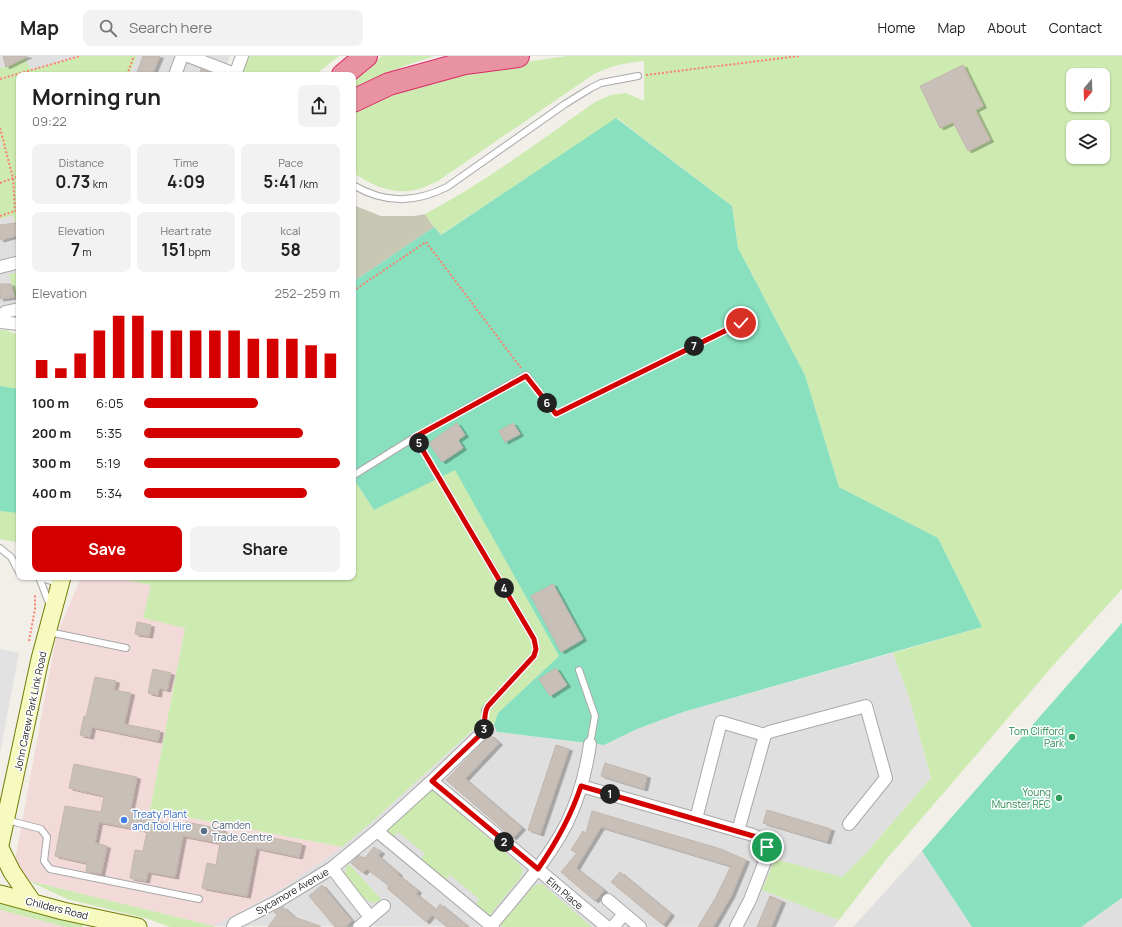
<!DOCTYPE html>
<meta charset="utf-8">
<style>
body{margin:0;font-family:Manrope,sans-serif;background:#f2f2f2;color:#222;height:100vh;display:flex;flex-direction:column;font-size:15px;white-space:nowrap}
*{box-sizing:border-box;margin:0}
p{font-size:13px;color:#767676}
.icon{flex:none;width:22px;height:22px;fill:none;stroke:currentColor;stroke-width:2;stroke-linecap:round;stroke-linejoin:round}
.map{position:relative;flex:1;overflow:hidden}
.sheet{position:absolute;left:16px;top:16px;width:340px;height:508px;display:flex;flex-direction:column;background:#fff;border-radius:8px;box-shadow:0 1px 3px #0004}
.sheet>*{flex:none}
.needle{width:26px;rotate:199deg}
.controls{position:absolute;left:1066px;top:12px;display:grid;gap:8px}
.controls a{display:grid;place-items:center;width:44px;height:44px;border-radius:8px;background:#fff;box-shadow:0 1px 3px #0004;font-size:20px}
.pin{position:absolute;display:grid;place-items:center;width:34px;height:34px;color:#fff;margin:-17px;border:2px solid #fff;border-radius:50%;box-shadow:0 1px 4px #0007}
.km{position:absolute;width:20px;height:20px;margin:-10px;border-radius:50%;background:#222;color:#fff;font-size:11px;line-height:20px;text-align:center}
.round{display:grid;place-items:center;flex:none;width:42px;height:42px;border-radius:8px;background:#f2f2f2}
.overview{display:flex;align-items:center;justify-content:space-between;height:68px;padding:0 16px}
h1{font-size:22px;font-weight:700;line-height:30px}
.metrics{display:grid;grid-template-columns:repeat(3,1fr);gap:6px;height:68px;padding:4px 16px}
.metrics div{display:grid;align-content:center;border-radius:8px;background:#f2f2f2;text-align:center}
.metrics b{font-size:17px;font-weight:700}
.metrics small{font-size:11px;font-weight:400}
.metrics p{font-size:11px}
.chart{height:112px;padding:8px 16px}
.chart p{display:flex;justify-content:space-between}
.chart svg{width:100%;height:72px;margin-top:4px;stroke:#d40000;stroke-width:6}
.action{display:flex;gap:8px;margin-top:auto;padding:8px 16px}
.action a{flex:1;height:46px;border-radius:8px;background:#d40000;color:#fff;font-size:16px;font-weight:700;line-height:46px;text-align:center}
.action a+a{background:#f2f2f2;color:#222}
ul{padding:0 16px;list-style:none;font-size:13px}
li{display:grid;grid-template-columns:64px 48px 1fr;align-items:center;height:30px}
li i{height:10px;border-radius:5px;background:#d40000}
header{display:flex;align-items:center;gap:24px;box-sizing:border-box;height:56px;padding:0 20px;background:#fff;border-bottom:1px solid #e0e0e0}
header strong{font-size:19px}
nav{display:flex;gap:22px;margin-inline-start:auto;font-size:14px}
.search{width:280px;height:36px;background:#f2f2f2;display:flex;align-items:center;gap:10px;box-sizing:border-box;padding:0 14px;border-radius:8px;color:#767676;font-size:15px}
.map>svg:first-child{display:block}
.residential{fill:#e0dfdf}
.commercial{fill:#f2dad9}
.construction{fill:#c7c7b4}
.grass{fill:#cdebb0;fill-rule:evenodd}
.pitch{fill:#88e0be}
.parking{fill:#e2e2e2}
.building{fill:#c7bfb8;stroke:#c4b6ab;filter:url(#shadow)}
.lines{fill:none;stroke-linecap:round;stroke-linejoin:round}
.lane-casing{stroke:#a9a9a9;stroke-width:8}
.street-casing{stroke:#a9a9a9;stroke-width:14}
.secondary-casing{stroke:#707d05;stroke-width:19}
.highway-casing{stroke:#dc2a67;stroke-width:24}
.path{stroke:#fa8072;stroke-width:2;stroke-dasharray:2 2;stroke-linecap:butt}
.lane{stroke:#fff;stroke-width:6}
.street{stroke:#fff;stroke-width:12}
.secondary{stroke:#f7fabf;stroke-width:17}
.highway{stroke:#e892a2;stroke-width:22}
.route-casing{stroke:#fff;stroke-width:8}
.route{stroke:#d40000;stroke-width:5}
.leisure-dot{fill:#2e9e5b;stroke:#fff;stroke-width:1.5}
.shop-dot{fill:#3f7fe0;stroke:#fff;stroke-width:1.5}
.service-dot{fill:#5c6f8a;stroke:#fff;stroke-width:1.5}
.labels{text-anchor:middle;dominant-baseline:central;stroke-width:3;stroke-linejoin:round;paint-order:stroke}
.street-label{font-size:10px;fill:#222;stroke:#fff}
.leisure-label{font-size:10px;fill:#27864d;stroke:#fff;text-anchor:end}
.shop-label{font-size:10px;fill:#366cbe;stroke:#fff;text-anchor:start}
.service-label{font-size:10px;fill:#4e5e75;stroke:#fff;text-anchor:start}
</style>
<header>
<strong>Map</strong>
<div class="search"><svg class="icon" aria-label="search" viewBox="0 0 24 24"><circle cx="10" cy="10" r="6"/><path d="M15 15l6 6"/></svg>Search here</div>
<nav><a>Home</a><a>Map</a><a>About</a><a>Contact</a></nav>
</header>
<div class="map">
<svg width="1122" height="871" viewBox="0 0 1122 871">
<defs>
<filter id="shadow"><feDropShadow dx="3.5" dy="2" stdDeviation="0" flood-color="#0004"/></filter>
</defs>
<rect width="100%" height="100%" fill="#f2efe9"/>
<path class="residential" d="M 0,0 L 230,0 L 223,19 L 19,19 L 19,247 L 0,250 Z
M 893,597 L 909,641 L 931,722 L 867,796 L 842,822 L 775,803 L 763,834 L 839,864 L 833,871 L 214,870 L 280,834 L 342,791 L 374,764 L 475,672 L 488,664 L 494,669 L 497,676 L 604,689 L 637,673 L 683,656 Z
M 922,795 L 972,871 L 853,871 Z
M 1122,842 L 1122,871 L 1081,871 Z"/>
<path class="commercial" d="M 81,521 L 111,521 L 151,529 L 185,572 L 150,754 L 342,791 L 280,834 L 214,870 L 29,825 L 14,810 L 56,581 Z
M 0,854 L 66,871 L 0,871 Z"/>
<path class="construction" d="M 353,149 L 381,160 L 415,160 L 425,158 L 434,171 L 353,226 Z"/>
<path class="grass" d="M 80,0 L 137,0 L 129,19 L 19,19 L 19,178 L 13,159 L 0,163 L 0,91 L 2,90 L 0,84 L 0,12 L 6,11 L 25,1 L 30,14 Z
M 248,0 L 339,0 L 315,19 L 240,19 Z
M 382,0 L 435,0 L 407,9 L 353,32 L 353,22 Z
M 567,0 L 1122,0 L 1122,533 L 1057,605 L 885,805 L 839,864 L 762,834 L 775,803 L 842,821 L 867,796 L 931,722 L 909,641 L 893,597 L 982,571 L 938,482 L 839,431 L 805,319 L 738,192 L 732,150 L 617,62 L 440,179 L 425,158 C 485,126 540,85 595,46 L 611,39 L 626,37 L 644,45 L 644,5 C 625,7 608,10 591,20 L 438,125 C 430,128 423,133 414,134 C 393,139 370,129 353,116 L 353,52 L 457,16 ZM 1073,19 L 1103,19 L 1103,49 L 1073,49 ZM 1073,71 L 1103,71 L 1103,101 L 1073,101 Z
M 19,217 L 19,248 L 17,248 L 9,218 Z
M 0,274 L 5,274 L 19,279 L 19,487 L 0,483 Z
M 455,413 L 559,600 L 498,657 L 494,669 L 487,664 L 475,672 L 374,764 L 342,791 L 150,754 L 185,572 L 143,562 L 151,529 L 111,521 L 353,521 L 353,422 L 374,454 Z
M 430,732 L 520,809 L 523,815 L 520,822 L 488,861 L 474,850 L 479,843 L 450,819 L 444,826 L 419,805 L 425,798 L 398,776 L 392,783 L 385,775 Z
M 350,809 L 382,844 L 373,847 L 362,841 L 347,823 L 345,819 L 346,810 Z
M 29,825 L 214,870 L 215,871 L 170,871 L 148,863 L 67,843 Z
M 538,828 L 542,828 L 592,871 L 502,871 L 501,868 L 533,831 Z
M 0,846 L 82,866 L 83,871 L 66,871 L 0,854 Z"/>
<path class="pitch" d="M 616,62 L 732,150 L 738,192 L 805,319 L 839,431 L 938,482 L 982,571 L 683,656 L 637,673 L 604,689 L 497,676 L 494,669 L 498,657 L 559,600 L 455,414 L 374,454 L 353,422 L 353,226 L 434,171 L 441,179 Z
M 0,330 L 19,333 L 19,457 L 0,455 Z
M 1122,567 L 1122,842 L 1081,871 L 972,871 L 922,795 Z"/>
<path class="parking" d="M 0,593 L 19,597 L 0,697 Z"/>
<path class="building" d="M 3,0 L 28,0 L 6,11 Z
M 143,0 L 160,0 L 152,19 L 136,19 Z
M 963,9 L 983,50 L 975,54 L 990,84 L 968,95 L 953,66 L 940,72 L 920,30 Z
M 201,13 L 214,18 L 213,19 L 199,19 Z
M 16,167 L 19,179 L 0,184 L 0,169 Z
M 0,228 L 11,228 L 14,241 L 0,243 Z
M 457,367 L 465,379 L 458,384 L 463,392 L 442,406 L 429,387 Z
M 513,367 L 520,378 L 505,386 L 499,375 Z
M 553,528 L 583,583 L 561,596 L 531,540 Z
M 137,566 L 151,569 L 149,580 L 135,578 Z
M 556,612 L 567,629 L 550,640 L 539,623 Z
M 153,613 L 171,617 L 167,634 L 159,632 L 158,639 L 148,637 Z
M 95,621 L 116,625 L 114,634 L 131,637 L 124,668 L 160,675 L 158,685 L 92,671 L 90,681 L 80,679 L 84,660 L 86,661 Z
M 490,679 L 499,687 L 465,723 L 522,772 L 513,782 L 446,724 Z
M 556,689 L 569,693 L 540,778 L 528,774 Z
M 605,707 L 647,720 L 644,733 L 601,720 Z
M 74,708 L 137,721 L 130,756 L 150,760 L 149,764 L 185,770 L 186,766 L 222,773 L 222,776 L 262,784 L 263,780 L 302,788 L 299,801 L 256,792 L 247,840 L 202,832 L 207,807 L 216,809 L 220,787 L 183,780 L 175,821 L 148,816 L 146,825 L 130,822 L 135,794 L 143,795 L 147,775 L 99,766 L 95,787 L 107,790 L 101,818 L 86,815 L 87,807 L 55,800 L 65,750 L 101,756 L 104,740 L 69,732 Z
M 767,754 L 831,773 L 827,786 L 763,767 Z
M 592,755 L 721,793 L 746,804 L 731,840 L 713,871 L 698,871 L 716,841 L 731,810 L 601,771 L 576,812 L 604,834 L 595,845 L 561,816 L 577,797 L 571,794 L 583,775 L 586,777 Z
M 374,791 L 381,796 L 378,800 L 399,818 L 398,819 L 418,835 L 416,838 L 422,843 L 436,854 L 440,848 L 468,871 L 447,871 L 432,859 L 426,866 L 387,832 L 389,830 L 367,813 L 363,817 L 351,807 L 359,799 L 364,803 Z
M 620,816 L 671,858 L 663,869 L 611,826 Z
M 322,829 L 352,865 L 345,871 L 335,871 L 309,840 Z
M 770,840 L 782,845 L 774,864 L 771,871 L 757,871 Z
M 283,851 L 294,861 L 320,870 L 319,871 L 268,871 L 277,859 L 274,856 Z"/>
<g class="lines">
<defs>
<path id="lane" d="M 353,129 C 385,148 415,147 447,131 L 565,48 L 591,32 L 601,27 L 638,20
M 415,381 L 534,583 L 536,593 L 534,600 L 488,650 L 485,654 L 485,672 L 483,676
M 354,419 L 415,381 L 526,319 L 556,358 L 741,267
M 0,492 L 11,501 L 19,516
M 39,521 L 50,550
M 39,521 L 60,528
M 49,576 L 126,592
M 579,614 L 595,660 L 590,688
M 7,764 L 41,773 L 47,781 L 44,805 L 50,813 L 199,843"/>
<path id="street" d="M 188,0 L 235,18
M 175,19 L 182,0
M 235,19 L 242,0
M 0,211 L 16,207
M 5,256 L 19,253
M 0,266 L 19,268
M 765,679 L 769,676 L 866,650 L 886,722 L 849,768
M 432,725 L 607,871
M 581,730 L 753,779 L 763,784 L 767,791 L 767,800 L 750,844 L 736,871
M 696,763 L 721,666 L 765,679 L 738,775
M 377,775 L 493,871
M 332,812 L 370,861
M 608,844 L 640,871
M 233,871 L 235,867 L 278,845 L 332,812 L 377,775 L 432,725 L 483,676
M 359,871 L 384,850
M 490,871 C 517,838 547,806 567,767 C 579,742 586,716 590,688
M 613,871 L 624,858"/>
<path id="secondary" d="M 0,789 L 40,603 L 62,521
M 0,792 L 12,816 L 33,847
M 0,838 L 63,855 L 138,871"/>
<path id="highway" d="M 343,19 L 366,0
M 353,45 L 389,28 L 465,7 L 518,0"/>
</defs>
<use href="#lane" class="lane-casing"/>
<use href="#street" class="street-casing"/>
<use href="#secondary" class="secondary-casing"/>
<use href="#highway" class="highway-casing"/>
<path class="path" d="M 127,19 L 134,0
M 646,19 L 799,0
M 0,23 L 80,0
M 0,72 L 13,122 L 15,155
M 0,127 L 19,120
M 0,160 L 15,155 L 19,155
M 353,235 L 426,186 L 521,312
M 29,585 L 35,553 L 35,538"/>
<use href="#lane" class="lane"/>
<use href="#street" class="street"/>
<use href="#secondary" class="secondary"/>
<use href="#highway" class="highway"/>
</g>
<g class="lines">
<defs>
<path id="route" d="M 741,267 L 556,358 L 526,320 L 415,381 L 534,583 L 536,593 L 534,600 L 488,650 C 483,658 486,667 483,676 L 432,725 L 538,813 C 556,787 571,760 581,730 L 760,782 L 763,784 L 767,791"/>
</defs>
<use href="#route" class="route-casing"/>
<use href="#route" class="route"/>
</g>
<g class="leisure-dot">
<circle cx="1072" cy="681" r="4"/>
<circle cx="1059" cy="742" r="4"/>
</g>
<circle class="shop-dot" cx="124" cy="764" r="4"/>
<circle class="service-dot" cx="204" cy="775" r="4"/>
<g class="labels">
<g class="street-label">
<text transform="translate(30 655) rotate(-78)">John Carew Park Link Road</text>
<text transform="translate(292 835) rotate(-30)">Sycamore Avenue</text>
<text transform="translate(565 837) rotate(40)">Elm Place</text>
<text transform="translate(57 852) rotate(14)">Childers Road</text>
</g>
<g class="leisure-label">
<text x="1064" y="675">Tom Clifford<tspan x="1064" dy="12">Park</tspan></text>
<text x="1051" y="736">Young<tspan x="1051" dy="12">Munster RFC</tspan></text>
</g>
<g class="shop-label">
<text x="132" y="758">Treaty Plant<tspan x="132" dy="12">and Tool Hire</tspan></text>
</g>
<g class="service-label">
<text x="212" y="769">Camden<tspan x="212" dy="12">Trade Centre</tspan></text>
</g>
</g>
</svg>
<div class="controls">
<a><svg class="needle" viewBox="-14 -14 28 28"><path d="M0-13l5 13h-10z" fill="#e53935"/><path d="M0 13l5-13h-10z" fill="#767676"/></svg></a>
<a><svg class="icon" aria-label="layers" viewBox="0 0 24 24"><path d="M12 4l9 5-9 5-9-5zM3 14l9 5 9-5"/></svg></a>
</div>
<div class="pin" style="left:767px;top:791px;background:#1e9e55"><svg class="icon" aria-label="arrive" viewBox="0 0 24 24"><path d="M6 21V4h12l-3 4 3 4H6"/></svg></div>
<div class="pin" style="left:741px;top:267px;background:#d93025"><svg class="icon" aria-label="check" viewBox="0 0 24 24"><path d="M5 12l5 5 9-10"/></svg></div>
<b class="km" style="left:610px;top:738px">1</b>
<b class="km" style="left:504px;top:786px">2</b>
<b class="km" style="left:484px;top:673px">3</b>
<b class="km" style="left:504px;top:532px">4</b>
<b class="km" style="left:419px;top:387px">5</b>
<b class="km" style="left:547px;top:347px">6</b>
<b class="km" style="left:694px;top:290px">7</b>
<section class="sheet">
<div class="overview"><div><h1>Morning run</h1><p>09:22</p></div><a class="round"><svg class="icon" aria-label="share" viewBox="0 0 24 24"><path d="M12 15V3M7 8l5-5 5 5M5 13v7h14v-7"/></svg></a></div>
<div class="metrics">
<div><p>Distance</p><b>0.73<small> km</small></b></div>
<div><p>Time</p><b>4:09</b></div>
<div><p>Pace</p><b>5:41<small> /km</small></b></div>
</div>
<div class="metrics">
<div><p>Elevation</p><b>7<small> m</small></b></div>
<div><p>Heart rate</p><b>151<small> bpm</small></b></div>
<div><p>kcal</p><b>58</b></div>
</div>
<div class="chart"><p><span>Elevation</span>252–259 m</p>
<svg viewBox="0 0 160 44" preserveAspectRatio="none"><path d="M5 44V33M15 44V38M25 44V29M35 44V15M45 44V6M55 44V6M65 44V15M75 44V15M85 44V15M95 44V15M105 44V15M115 44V20M125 44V20M135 44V20M145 44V24M155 44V29"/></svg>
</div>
<ul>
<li><b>100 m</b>6:05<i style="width:58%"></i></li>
<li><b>200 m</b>5:35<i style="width:81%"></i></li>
<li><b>300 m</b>5:19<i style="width:100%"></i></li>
<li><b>400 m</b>5:34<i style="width:83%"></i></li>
</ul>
<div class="action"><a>Save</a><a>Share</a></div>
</section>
</div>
